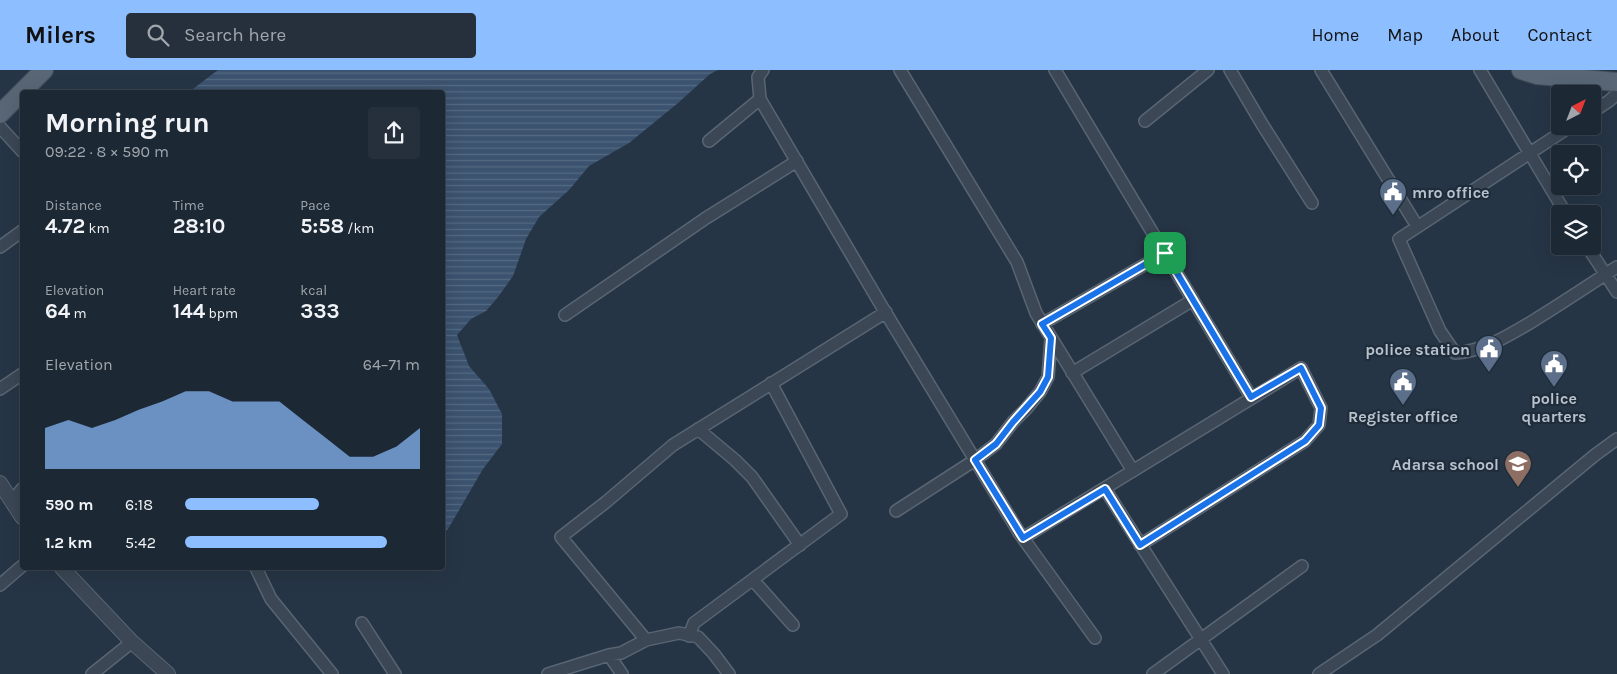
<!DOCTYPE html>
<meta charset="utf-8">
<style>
body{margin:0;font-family:Karla,sans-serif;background:#25303c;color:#f1f3f6;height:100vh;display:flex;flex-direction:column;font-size:19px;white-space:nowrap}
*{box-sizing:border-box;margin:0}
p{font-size:16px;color:#a0a6ac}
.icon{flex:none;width:28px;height:28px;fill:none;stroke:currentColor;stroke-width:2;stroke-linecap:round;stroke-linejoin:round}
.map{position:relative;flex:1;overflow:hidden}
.panel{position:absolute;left:20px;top:20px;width:425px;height:480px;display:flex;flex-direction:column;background:#1c2834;border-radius:5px;box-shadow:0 5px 20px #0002,0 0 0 1px #3a444f}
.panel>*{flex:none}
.needle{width:32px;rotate:42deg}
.controls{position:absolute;left:1551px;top:15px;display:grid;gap:10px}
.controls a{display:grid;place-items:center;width:50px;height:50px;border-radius:5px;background:#1c2834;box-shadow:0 5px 20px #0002,0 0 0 1px #3a444f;font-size:25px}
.pin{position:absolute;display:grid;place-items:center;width:42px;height:42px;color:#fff;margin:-21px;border-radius:10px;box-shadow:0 2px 8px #0006}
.round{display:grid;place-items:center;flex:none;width:52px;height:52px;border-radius:5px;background:#25303c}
.overview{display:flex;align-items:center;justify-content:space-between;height:85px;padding:0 25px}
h1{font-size:28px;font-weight:700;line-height:38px}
.metrics{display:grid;grid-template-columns:repeat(3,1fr);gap:8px;height:85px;padding:5px 25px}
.metrics div{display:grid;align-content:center}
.metrics b{font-size:21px;font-weight:700}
.metrics small{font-size:14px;font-weight:400}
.metrics p{font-size:14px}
.chart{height:140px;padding:10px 25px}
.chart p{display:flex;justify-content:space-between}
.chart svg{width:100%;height:90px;margin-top:5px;fill:#8dbeff;opacity:.7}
ul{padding:0 25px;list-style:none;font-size:16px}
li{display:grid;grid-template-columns:80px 60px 1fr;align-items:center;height:38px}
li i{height:12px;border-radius:6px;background:#8dbeff}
header{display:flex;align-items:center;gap:30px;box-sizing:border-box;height:70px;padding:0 25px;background:#8dbeff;color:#111}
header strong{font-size:24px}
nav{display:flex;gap:28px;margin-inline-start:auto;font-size:18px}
.search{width:350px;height:45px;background:#25303c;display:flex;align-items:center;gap:12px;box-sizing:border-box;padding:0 18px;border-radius:5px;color:#a0a6ac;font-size:19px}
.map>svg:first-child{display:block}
.water{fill:url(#water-rules)}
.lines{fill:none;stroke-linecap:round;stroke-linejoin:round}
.minor-casing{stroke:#596572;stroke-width:14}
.tertiary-casing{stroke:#596572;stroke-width:16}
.primary-casing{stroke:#44505e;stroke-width:20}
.minor{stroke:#3b4755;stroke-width:11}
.tertiary{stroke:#3b4755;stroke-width:14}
.primary{stroke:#596675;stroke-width:18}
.route-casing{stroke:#fff;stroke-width:10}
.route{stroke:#1a73e8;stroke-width:6}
.labels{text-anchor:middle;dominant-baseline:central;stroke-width:4.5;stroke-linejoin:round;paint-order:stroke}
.poi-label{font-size:16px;font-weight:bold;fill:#b8c2ce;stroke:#1f2c3a;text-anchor:end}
</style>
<header>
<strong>Milers</strong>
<div class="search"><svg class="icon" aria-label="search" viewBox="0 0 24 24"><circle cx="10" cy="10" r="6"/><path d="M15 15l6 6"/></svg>Search here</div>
<nav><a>Home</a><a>Map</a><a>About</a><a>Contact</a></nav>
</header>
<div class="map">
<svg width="1617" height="604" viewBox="0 0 1617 604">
<defs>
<pattern id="water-rules" width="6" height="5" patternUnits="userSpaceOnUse" patternTransform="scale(1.25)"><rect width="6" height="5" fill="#3b536f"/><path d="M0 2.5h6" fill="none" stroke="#556a82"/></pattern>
</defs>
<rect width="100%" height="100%" fill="#263546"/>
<path class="water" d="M 218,0 L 718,0 L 710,4 L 678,33 L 629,73 L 589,96 L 569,120 L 539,147 L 526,169 L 513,206 L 498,227 L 486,241 L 471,249 L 457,265 L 469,296 L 489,319 L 502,344 L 502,374 L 483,399 L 448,459 L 443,463 L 442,22 L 189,22 Z"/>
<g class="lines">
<defs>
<path id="minor" d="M 763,0 L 758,7 L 760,29 L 881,235 L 1020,464 L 1095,568
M 900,0 L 1017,192 L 1036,243 L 1133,401
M 1055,0 L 1251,327
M 1230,0 L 1262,54 L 1312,133
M 1321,0 L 1417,156
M 1480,0 L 1566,144
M 1592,42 L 1609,31 L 1617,24
M 1145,51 L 1208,0
M 1571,56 L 1399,169 L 1440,261 L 1455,283 C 1484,281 1508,266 1533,251 C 1561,234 1589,215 1617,197
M 0,57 L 22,81
M 709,71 L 760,29
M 1587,176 L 1617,222
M 0,177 L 22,161
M 565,245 L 706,148 L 797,91
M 1042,254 L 1165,183
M 1072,303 L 1193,230
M 0,319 L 22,304
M 698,359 L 735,390 L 752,407 L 800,475
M 1105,419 L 1223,604
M 12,431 L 22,419
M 896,441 L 975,390 L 996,374 L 1013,352 L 1026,339 L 1040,322 L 1048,307 L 1051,268
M 1023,468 L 1301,298 L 1321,338 L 1319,355 L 1305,371 L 1140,475
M 256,498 L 271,529 L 332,604
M 753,510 L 793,555
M 0,515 L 22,496
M 362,553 L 395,604
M 689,566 L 694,553 L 841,444 L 771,313
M 646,570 L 561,467 L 606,432 L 673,375 L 886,242
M 609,585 L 622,604
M 92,604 L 132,572
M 548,604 L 609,585 L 621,583 L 646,570 L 679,563 L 698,567 L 714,584 L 729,604
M 1153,604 L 1302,496
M 1319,604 L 1377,565 L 1595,385 L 1617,369"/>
<path id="tertiary" d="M 0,413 L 22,447
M 62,498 L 132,572 L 168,604"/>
<path id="primary" d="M 1521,0 L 1537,5 L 1617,12
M 0,44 L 44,0"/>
</defs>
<use href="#minor" class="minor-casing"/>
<use href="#tertiary" class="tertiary-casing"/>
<use href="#primary" class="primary-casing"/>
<use href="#minor" class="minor"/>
<use href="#tertiary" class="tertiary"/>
<use href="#primary" class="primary"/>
</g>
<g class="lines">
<defs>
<path id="route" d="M 1165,183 L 1251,327 L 1301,298 L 1321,338 L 1319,355 L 1305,371 L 1140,475 L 1105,419 L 1023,468 L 975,390 L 996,374 L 1013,352 L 1040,322 L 1048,307 L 1051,268 L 1042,254 Z"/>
</defs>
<use href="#route" class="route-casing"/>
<use href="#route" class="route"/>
</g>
<defs>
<symbol id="civic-pin" viewBox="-11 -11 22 30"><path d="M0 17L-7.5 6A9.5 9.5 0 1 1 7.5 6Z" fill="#5c6f8a" stroke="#1f2c3a"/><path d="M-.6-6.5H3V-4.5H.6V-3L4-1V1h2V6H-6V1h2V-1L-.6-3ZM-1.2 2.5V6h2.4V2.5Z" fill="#fff"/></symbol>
<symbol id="school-pin" viewBox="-11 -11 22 30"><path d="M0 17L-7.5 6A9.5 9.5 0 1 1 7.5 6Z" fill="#8d6e63" stroke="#1f2c3a"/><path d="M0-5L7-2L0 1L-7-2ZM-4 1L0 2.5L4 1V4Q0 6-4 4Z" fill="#fff"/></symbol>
</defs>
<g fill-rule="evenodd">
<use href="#civic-pin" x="1377" y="106" width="32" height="43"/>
<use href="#civic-pin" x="1473" y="263" width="32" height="43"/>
<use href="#civic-pin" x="1538" y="278" width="32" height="43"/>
<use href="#civic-pin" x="1387" y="296" width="32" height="43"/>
<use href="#school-pin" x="1502" y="378" width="32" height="43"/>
</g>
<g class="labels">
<g class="poi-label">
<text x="1412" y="122" text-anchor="start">mro office</text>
<text x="1470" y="279">police station</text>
<text x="1554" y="328" text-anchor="middle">police<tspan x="1554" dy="18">quarters</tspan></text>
<text x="1403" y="346" text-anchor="middle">Register office</text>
<text x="1499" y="394">Adarsa school</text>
</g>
</g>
</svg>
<div class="controls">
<a><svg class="needle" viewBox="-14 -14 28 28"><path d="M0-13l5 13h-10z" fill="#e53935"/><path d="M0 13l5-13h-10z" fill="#a0a6ac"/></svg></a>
<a><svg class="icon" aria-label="locate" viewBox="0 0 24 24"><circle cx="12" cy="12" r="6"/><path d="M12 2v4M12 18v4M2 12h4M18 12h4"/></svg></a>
<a><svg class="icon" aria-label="layers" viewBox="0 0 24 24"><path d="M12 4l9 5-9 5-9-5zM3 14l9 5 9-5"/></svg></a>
</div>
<div class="pin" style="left:1165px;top:183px;background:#1e9e55"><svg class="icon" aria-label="arrive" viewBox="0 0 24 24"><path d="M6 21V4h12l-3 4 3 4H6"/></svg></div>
<section class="panel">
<div class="overview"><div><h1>Morning run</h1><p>09:22 · 8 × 590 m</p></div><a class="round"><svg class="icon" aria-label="share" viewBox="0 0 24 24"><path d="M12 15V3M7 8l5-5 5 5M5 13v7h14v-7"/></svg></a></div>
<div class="metrics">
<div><p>Distance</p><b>4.72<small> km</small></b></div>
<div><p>Time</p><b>28:10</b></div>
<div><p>Pace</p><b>5:58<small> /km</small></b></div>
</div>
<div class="metrics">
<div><p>Elevation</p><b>64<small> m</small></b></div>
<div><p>Heart rate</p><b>144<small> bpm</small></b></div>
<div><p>kcal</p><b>333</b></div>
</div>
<div class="chart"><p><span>Elevation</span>64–71 m</p>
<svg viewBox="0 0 160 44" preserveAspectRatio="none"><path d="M0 44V24L10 20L20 24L30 20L40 15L50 11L60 6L70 6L80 11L90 11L100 11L110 20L120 29L130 38L140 38L150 33L160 24V44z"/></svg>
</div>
<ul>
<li><b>590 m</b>6:18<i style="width:57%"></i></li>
<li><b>1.2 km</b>5:42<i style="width:86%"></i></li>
</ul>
</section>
</div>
